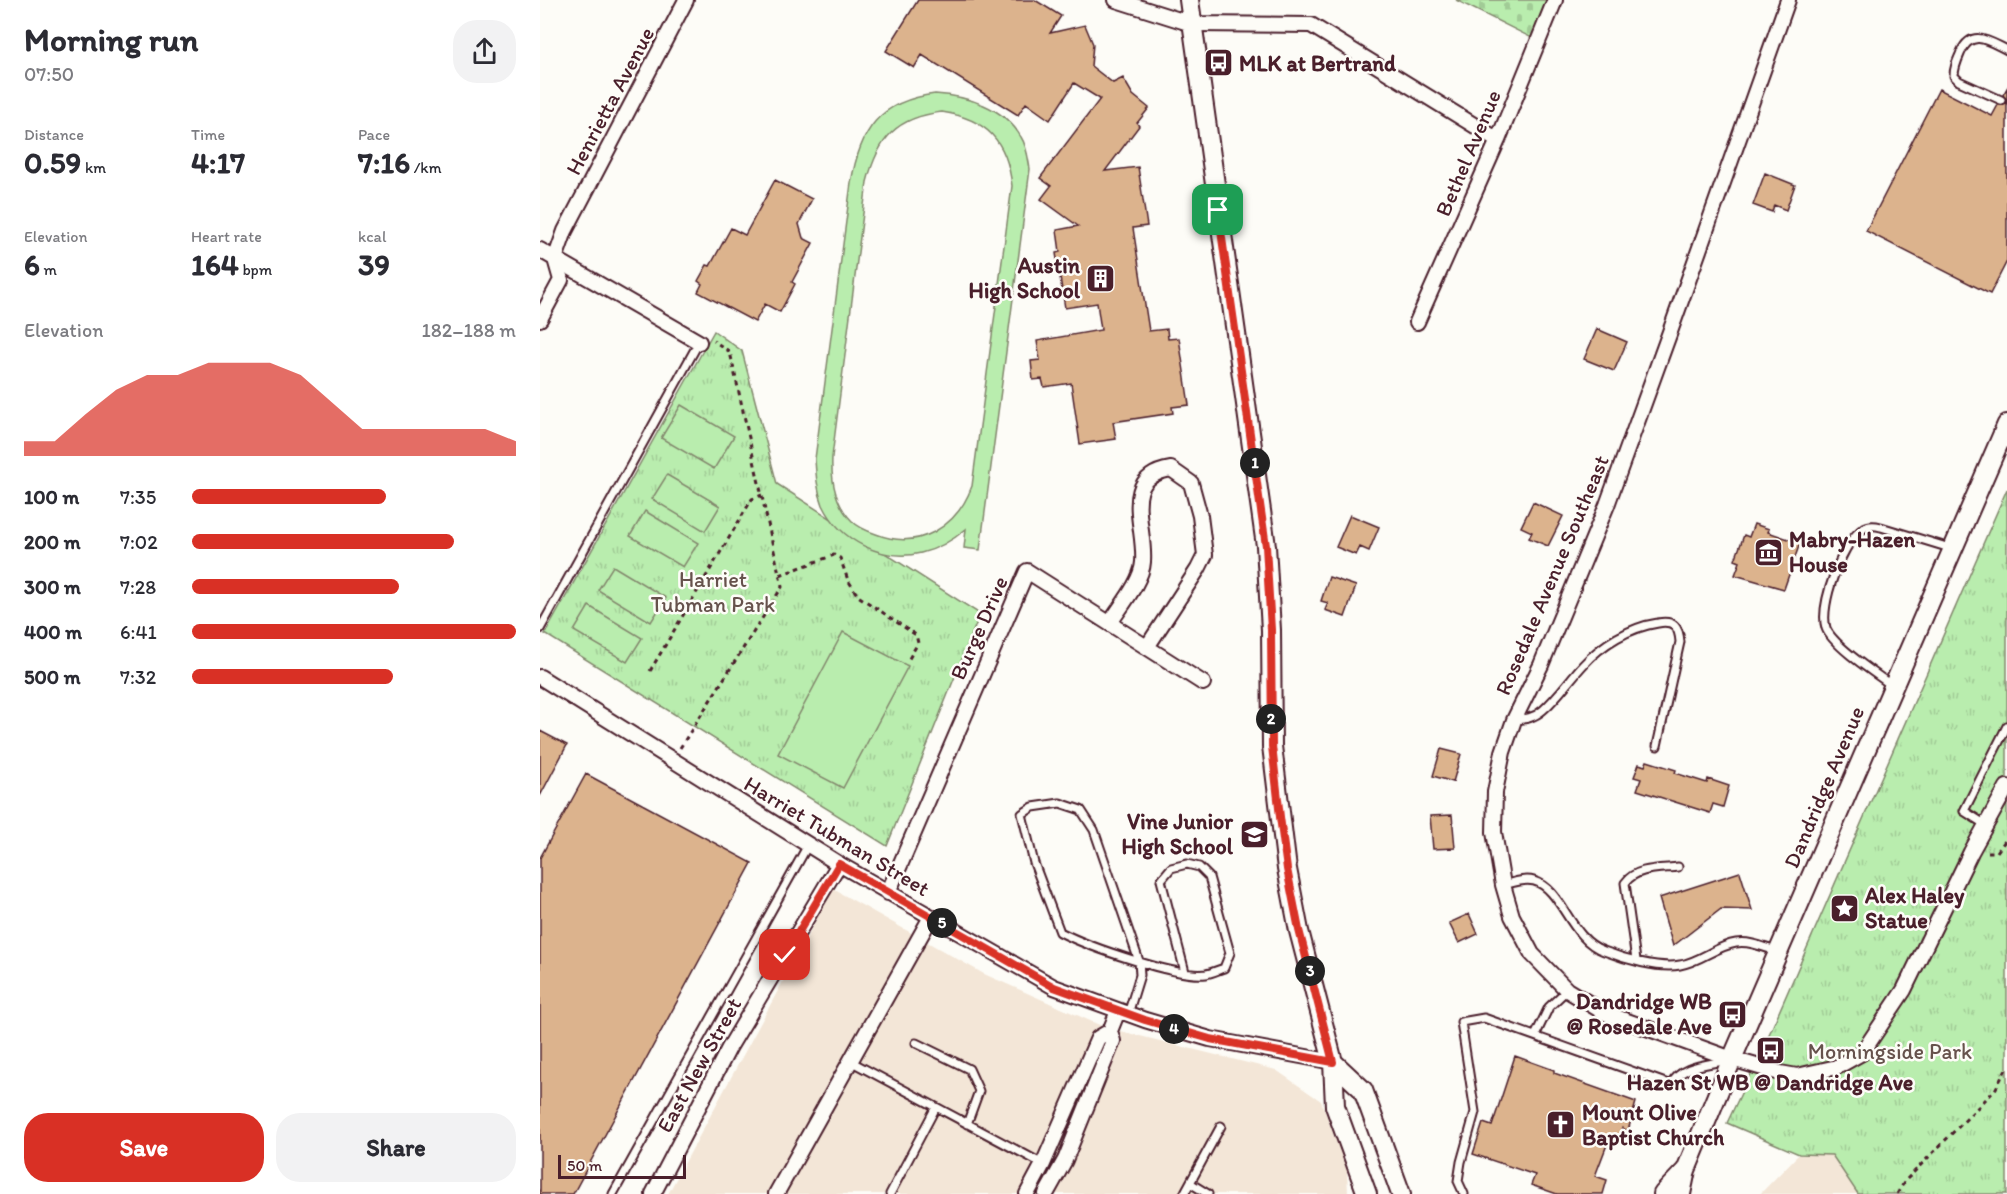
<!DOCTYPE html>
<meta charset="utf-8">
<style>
body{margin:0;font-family:Itim,sans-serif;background:#f2f2f3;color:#2b2b33;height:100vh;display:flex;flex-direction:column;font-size:22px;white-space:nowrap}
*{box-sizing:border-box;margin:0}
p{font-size:20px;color:#7c7c81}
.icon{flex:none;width:33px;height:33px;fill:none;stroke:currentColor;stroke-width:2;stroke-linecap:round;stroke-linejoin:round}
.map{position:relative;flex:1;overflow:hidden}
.details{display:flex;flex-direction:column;background:#fff;width:540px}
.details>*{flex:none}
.scale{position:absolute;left:18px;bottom:15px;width:128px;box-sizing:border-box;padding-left:6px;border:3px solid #4a1f2b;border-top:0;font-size:16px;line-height:21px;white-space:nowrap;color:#4a1f2b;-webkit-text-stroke:4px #fdfcf7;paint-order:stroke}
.pin{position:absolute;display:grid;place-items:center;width:51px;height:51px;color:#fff;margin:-26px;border-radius:12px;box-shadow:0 3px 9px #0006}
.km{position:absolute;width:30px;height:30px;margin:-15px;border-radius:50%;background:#222;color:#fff;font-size:16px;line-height:30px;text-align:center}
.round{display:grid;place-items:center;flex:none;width:63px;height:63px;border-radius:24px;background:#f2f2f3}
.head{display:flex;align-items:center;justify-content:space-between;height:102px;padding:0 24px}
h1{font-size:33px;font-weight:700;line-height:45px}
.figures{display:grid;grid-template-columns:repeat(3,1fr);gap:9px;height:102px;padding:6px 24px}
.figures div{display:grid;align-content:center}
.figures b{font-size:30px;font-weight:700}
.figures small{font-size:16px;font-weight:400}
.figures p{font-size:16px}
.chart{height:168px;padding:12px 24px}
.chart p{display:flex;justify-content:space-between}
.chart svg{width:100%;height:108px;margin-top:6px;fill:#d93025;opacity:.7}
.primary-button{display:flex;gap:12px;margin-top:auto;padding:12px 24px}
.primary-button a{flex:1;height:69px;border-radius:24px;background:#d93025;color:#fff;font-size:24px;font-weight:700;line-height:69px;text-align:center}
.primary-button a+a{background:#f2f2f3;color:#2b2b33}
ul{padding:0 24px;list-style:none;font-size:20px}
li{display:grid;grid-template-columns:96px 72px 1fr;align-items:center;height:45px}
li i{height:15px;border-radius:8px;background:#d93025}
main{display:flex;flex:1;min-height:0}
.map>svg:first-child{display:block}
.built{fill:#f3e6d7}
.grass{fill:url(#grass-tufts);stroke:#82866c;stroke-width:1.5}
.cemetery{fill:url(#cemetery-stones);stroke:#82866c;stroke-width:1.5}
.pitch{fill:#b9edae;stroke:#82866c;stroke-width:1.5;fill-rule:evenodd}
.building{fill:#dcb38d;stroke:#4a1f2b;stroke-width:1.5}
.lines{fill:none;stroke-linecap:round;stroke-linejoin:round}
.lane-casing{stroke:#4a1f2b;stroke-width:11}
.street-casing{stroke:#4a1f2b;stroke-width:18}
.secondary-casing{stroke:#4a1f2b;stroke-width:22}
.path{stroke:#4a1f2b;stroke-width:3;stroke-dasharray:4.5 4.5;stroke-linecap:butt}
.lane{stroke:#fdfcf7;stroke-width:7}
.street{stroke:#fdfcf7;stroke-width:14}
.secondary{stroke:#fdfcf7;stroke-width:18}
.route-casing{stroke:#fff;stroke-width:12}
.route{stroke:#d93025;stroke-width:8}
.labels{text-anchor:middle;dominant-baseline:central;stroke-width:5;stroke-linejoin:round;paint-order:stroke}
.poi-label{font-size:22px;font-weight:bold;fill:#4a1f2b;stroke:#fdfcf7;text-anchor:start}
.street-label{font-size:22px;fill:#4a1f2b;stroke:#fdfcf7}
.park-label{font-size:22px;fill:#66524c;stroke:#fdfcf7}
</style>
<main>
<section class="details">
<div class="head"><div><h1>Morning run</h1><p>07:50</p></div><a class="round"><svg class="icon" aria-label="share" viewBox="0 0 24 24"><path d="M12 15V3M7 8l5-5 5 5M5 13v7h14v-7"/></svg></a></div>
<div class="figures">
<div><p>Distance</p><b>0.59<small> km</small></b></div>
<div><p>Time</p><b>4:17</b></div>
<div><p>Pace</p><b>7:16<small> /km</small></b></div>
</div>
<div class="figures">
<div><p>Elevation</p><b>6<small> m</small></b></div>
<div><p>Heart rate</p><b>164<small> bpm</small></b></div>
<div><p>kcal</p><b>39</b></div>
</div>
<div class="chart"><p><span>Elevation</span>182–188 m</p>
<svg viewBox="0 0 160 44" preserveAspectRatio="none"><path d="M0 44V38L10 38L20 27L30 17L40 11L50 11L60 6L70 6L80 6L90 11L100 22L110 33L120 33L130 33L140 33L150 33L160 38V44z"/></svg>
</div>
<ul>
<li><b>100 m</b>7:35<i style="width:60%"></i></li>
<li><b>200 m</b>7:02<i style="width:81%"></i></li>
<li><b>300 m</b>7:28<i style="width:64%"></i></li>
<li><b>400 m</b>6:41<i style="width:100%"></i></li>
<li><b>500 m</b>7:32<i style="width:62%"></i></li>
</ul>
<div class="primary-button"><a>Save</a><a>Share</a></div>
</section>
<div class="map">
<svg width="1467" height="1194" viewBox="0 0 1467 1194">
<defs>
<pattern id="grass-tufts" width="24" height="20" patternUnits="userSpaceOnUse" patternTransform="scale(1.5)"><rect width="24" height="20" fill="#b9edae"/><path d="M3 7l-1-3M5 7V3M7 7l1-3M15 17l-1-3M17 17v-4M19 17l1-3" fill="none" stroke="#a1cb96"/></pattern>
<pattern id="cemetery-stones" width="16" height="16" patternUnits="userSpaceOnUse" patternTransform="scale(1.5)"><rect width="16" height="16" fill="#b9edae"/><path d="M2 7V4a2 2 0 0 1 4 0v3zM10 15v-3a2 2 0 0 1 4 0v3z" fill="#a1cb96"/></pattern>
</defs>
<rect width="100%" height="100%" fill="#fdfcf7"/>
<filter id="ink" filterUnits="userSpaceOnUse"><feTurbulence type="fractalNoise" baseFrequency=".0167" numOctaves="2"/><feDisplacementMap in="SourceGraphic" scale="12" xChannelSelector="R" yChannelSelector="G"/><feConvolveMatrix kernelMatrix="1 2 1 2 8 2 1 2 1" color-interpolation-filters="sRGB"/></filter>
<g filter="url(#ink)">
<path class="built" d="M 293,889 L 444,974 L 564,1027 L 736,1070 L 781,1101 L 807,1170 L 808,1194 L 128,1194 Z
M 1259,1154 L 1292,1155 L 1318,1194 L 1220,1194 Z"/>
<path class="grass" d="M 174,331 L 202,351 L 237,484 L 440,614 L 347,846 L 5,634 Z
M 1467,489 L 1467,1194 L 1318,1194 L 1292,1155 L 1259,1154 L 1187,1123 L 1232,1028 Z"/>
<path class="cemetery" d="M 916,0 L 1013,0 L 998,41 Z"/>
<path class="pitch" d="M 395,94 C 427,96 464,107 481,137 C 487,146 488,158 490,169 L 440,550 L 424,548 L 426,529 C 413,540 398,549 381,553 C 342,562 300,541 283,505 C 277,490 276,475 275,459 L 311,183 C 320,130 339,101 395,94 ZM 402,112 C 447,119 467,141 472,186 L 432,486 C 417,527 379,551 336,534 C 327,531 319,528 312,521 C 295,504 291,479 292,457 L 327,182 C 338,139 356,117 402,112 Z
M 141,405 L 194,436 L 174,469 L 121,438 Z
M 127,475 L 180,506 L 165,531 L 112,499 Z
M 105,511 L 158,543 L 143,567 L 90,536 Z
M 73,566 L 126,598 L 111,622 L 58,590 Z
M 49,606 L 102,638 L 87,662 L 34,631 Z
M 303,632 L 368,666 L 303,788 L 238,754 Z"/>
<path class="building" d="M 378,0 L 495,0 L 521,16 L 510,33 L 545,25 L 553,44 L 551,66 L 573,83 L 583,78 L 593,95 L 609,108 L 597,123 L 599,126 L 565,171 L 598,167 L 607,226 L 593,228 L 609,331 L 627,329 L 628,339 L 639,338 L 649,405 L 632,407 L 633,413 L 573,422 L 576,439 L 540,444 L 531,383 L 504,387 L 502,379 L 493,380 L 491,361 L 500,360 L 497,341 L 561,330 L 557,303 L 525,308 L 516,253 L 520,252 L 517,230 L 538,226 L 501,199 L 511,186 L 500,178 L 560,99 L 534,83 L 510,120 L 486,103 L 478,115 L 382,55 L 374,68 L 346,51 Z
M 1467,88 L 1467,261 L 1450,294 L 1326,231 L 1399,89 L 1452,116 L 1458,105 L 1462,105 L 1466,103 L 1466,99 L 1463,95 Z
M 1225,173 L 1255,185 L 1246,210 L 1234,205 L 1232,212 L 1213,205 Z
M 235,180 L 272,199 L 259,224 L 263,238 L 273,243 L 252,282 L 255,284 L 240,312 L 225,304 L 215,322 L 158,292 L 162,284 L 158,281 L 167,265 L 170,266 L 191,228 L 205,235 Z
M 1057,329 L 1087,342 L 1074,371 L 1044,359 Z
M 993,502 L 1023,516 L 1008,546 L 989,538 L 992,532 L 981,527 Z
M 810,515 L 839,527 L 829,551 L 820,547 L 816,555 L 796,547 Z
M 1214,524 L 1229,529 L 1228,532 L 1260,543 L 1244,589 L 1195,575 L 1200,562 L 1195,560 L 1204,535 L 1209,537 Z
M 789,577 L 816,586 L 805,617 L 785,610 L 788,603 L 781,601 Z
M 0,731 L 27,745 L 0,796 Z
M 901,749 L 921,754 L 913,782 L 893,776 Z
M 1107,761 L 1136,770 L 1135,773 L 1167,783 L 1168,779 L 1189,786 L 1183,807 L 1173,804 L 1170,813 L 1097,790 L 1101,779 L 1094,777 L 1099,764 L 1105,766 Z
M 46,774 L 212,863 L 33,1194 L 0,1194 L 0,858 Z
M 912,815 L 915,848 L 893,849 L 890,816 Z
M 1200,872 L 1212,910 L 1181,909 L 1133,946 L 1119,898 Z
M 929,914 L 938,934 L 919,943 L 909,923 Z
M 975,1056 L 1014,1070 L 1014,1073 L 1096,1102 L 1088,1131 L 1082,1128 L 1076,1144 L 1068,1142 L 1055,1176 L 1067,1180 L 1063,1194 L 1017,1194 L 991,1185 L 995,1175 L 933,1154 L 943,1123 L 952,1126 Z"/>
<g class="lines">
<defs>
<path id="lane" d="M 1461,100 L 1419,81 L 1414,76 C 1414,67 1417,61 1421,52 C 1432,28 1450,42 1467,50
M 0,629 L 159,342
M 1351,685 C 1336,674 1292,645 1286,628 C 1279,605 1302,545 1320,531 C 1327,525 1333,525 1341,527 L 1410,548
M 974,720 C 986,719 994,718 1003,710 C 1018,697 1030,679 1043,665 C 1061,645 1090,627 1118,623 C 1134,620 1139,627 1140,642 L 1117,746
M 1446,825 L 1424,811 L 1467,726
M 963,885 C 972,883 984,878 994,881 C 1023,889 1029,939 1064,951 C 1084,959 1119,969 1140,965 C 1160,962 1176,946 1196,943 C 1210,941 1223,947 1236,951
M 1096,960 L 1085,883 C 1096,867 1121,869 1138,867
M 588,1014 L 600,975 L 599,961 L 554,830 L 541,810 L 520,803 L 493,807 L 482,814 L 494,863 L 520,932 C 547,946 637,978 666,974 C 672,973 678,970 684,968 L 690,953 L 669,877 L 659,867 L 647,864 L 631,868 L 621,880 L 645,972
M 995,1036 L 1009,1007 L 1027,990
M 376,1043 L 429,1069 L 439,1091 L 427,1124
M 310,1061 L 503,1164
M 650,1183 L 668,1194
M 73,1194 L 268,845
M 350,1194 L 396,1107
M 644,1194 L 681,1126
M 924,1194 L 918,1181 L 921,1162 L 935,1112 L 921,1022 L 944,1018 L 1131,1085 C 1140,1065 1168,1065 1187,1060"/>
<path id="street" d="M 576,0 L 652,24 L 771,25 L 958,140
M 1248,0 L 1131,329 L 1067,505 L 1001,665 L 974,720 L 963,752 L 955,792 L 954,832 L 963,885 L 972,916 L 992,954 L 1027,990 L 1065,1013 L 1192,1059 L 1240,1073 L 1257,1076 L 1297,1067 L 1322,1053 L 1364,990 L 1431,852 L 1467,787
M 0,250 L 159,342
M 0,319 L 21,280 L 15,259 L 25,231 L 146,0
M 877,322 L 958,140 L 1015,0
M 570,623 C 580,607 602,581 603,562 C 606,526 579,477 631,469 L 651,483 L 660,516 L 665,555 L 658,569 L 607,647
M 0,677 L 299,864 L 514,987 L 605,1020 L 670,1039 L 793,1062
M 348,893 L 487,571 L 663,683
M 113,1194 L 189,1048 L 299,864
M 236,1194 L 391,917
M 487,1194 L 503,1164 L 558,1038 L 570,1031
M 506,1194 L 525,1160 L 573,1041 L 570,1031 L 578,1011"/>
<path id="secondary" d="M 649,0 L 726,546 L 731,630 L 732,746 L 747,869 L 759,931 L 793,1062 L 795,1106 L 827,1194
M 793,1062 L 823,1090 L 861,1194
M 1123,1194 L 1145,1171
M 1141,1194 L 1146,1170 L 1192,1059 L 1467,424"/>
</defs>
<use href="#lane" class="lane-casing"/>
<use href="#street" class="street-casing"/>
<use href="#secondary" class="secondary-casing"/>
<path class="path" d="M 240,575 L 294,555 L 300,558 L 308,580 L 318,596 L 376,635 L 378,643 L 367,662
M 110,671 L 212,499 L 222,495
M 140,748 L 242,587 L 190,352 L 174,341
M 1448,852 L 1457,852 L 1467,838
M 1357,1194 L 1365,1181 L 1455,1090 L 1467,1067"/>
<use href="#lane" class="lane"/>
<use href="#street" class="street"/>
<use href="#secondary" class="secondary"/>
</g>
</g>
<g class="lines" filter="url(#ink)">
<defs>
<path id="route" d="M 245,955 L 299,864 L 514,987 L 605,1020 L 670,1039 L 793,1062 L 759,930 L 747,869 L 740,817 L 732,746 L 731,630 L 726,546 L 678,210"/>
</defs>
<use href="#route" class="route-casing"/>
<use href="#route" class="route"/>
</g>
<defs>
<symbol id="bus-square" viewBox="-11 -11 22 22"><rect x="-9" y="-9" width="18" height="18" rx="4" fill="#4a1f2b" stroke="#fdfcf7"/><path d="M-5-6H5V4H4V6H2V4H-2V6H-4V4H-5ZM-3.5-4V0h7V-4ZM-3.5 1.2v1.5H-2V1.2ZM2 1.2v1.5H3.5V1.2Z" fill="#fff"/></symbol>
<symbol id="building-square" viewBox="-11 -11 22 22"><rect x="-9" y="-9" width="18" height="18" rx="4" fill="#4a1f2b" stroke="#fdfcf7"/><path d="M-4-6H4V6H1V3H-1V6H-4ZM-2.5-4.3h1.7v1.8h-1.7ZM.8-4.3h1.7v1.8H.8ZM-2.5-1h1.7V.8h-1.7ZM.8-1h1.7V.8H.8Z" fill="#fff"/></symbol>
<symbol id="museum-square" viewBox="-11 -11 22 22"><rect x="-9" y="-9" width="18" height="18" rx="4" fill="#4a1f2b" stroke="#fdfcf7"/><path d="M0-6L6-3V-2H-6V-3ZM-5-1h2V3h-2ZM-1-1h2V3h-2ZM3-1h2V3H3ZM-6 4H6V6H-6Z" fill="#fff"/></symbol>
<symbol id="school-square" viewBox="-11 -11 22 22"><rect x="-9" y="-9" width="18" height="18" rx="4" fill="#4a1f2b" stroke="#fdfcf7"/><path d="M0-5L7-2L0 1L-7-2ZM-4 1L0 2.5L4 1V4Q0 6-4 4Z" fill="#fff"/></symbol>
<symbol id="sight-square" viewBox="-11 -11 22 22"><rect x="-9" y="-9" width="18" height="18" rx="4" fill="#4a1f2b" stroke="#fdfcf7"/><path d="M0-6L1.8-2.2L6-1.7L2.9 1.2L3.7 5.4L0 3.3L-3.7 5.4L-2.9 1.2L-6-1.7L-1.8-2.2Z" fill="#fff"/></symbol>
<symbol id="church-square" viewBox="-11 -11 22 22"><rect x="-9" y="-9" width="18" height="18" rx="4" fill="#4a1f2b" stroke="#fdfcf7"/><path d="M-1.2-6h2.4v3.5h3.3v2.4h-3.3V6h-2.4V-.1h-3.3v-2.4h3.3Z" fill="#fff"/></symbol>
</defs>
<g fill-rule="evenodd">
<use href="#bus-square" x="662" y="46" width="33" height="33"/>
<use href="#building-square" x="544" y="262" width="33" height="33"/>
<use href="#museum-square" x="1212" y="536" width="33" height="33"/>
<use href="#school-square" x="698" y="818" width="33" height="33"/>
<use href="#sight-square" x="1288" y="892" width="33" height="33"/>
<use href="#bus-square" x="1176" y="998" width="33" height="33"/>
<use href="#bus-square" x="1214" y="1034" width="33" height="33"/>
<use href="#church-square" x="1004" y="1108" width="33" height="33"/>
</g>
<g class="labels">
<g class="poi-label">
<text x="699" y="63">MLK at Bertrand</text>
<text x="540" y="265" text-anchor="end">Austin<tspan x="540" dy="25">High School</tspan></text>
<text x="1249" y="539">Mabry-Hazen<tspan x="1249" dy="25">House</tspan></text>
<text x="693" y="821" text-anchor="end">Vine Junior<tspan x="693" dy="25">High School</tspan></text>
<text x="1325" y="895">Alex Haley<tspan x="1325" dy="25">Statue</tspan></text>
<text x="1172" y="1001" text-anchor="end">Dandridge WB<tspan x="1172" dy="25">@ Rosedale Ave</tspan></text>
<text x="1230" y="1082" text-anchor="middle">Hazen St WB @ Dandridge Ave</text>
<text x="1042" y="1112">Mount Olive<tspan x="1042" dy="25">Baptist Church</tspan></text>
</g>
<g class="street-label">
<text transform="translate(70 101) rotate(-62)">Henrietta Avenue</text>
<text transform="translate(928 153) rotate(-67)">Bethel Avenue</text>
<text transform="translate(1012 575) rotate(-67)">Rosedale Avenue Southeast</text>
<text transform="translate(439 628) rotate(-66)">Burge Drive</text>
<text transform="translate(1284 787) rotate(-67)">Dandridge Avenue</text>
<text transform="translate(297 836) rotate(31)">Harriet Tubman Street</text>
<text transform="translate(159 1065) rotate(-61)">East New Street</text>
</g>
<g class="park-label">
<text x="173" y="579">Harriet<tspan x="173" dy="25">Tubman Park</tspan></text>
<text x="1350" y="1051">Morningside Park</text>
</g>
</g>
</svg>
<div class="scale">50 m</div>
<div class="pin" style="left:678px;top:210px;background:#1e9e55"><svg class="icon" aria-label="arrive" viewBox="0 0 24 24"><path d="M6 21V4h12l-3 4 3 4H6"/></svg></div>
<div class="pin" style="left:245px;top:955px;background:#d93025"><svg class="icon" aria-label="check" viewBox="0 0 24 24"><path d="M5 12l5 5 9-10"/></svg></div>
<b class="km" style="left:715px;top:463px">1</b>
<b class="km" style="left:731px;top:719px">2</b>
<b class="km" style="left:770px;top:971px">3</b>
<b class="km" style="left:634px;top:1029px">4</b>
<b class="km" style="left:402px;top:923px">5</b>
</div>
</main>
